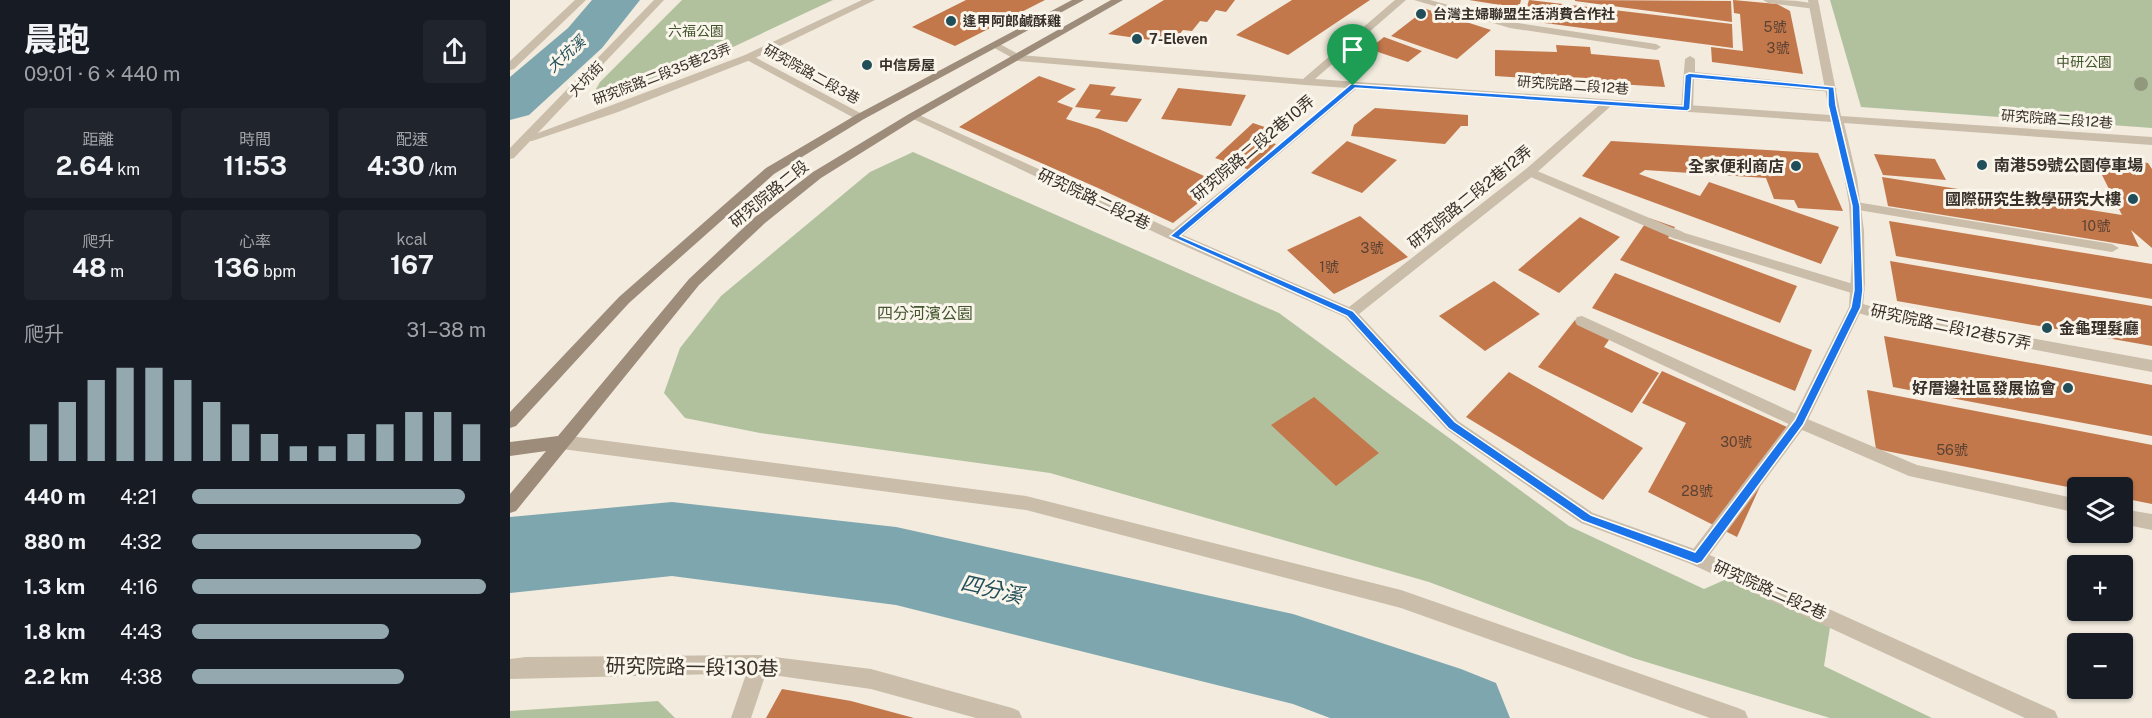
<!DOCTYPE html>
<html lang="zh-TW">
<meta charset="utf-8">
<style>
body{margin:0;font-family:"Public Sans","Noto Sans TC",sans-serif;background:#20242c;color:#f1f3f6;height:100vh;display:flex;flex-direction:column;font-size:22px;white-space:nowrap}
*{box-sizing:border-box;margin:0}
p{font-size:20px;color:#9ea1a6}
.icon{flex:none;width:33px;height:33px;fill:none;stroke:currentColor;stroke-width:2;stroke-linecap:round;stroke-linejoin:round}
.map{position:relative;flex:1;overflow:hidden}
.panel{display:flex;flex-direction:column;background:#171b24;width:510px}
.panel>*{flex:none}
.buttons{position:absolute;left:1557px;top:477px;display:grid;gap:12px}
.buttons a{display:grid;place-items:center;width:66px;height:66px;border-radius:6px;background:#171b24;box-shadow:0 2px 4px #0004;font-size:30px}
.pin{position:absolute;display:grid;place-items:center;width:51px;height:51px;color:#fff;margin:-62px -26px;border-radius:50% 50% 50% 0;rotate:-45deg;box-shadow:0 0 6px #0007}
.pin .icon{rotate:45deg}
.round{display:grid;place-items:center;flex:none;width:63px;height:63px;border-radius:6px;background:#20242c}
.summary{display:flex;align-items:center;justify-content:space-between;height:102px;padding:0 24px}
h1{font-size:33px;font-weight:700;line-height:45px}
.metrics{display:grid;grid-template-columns:repeat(3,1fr);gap:9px;height:102px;padding:6px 24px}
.metrics div{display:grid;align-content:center;border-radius:6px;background:#20242c;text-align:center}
.metrics b{font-size:26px;font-weight:700}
.metrics small{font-size:16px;font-weight:400}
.metrics p{font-size:16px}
.chart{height:168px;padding:12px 24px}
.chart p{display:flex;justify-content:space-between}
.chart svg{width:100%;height:108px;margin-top:6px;stroke:#93a9af;stroke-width:6}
ul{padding:0 24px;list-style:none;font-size:20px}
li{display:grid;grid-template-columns:96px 72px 1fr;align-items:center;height:45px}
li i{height:15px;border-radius:8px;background:#93a9af}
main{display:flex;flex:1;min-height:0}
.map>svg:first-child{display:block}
.green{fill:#b1c19e}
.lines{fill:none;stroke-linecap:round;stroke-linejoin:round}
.river{fill:#7ea6af;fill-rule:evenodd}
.building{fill:#c3784c}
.lane{fill:#cabdaa;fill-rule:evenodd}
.street{fill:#cabdaa;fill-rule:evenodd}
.secondary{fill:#9e8c7b;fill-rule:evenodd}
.tree{fill:#91997d}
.route{fill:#1a73e8;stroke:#fff;stroke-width:1.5;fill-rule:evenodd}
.poi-dot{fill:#204e59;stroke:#faf5eb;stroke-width:2}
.labels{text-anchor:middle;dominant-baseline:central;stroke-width:6;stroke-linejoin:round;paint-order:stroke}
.far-poi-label{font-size:14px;font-weight:bold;fill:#38302a;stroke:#faf5eb;text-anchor:start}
.number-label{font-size:14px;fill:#5b4232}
.far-park-label{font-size:14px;fill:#42562e;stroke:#faf5eb}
.far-street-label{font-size:14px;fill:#38302a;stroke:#faf5eb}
.far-water-label{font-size:15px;font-style:italic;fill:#204e59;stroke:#faf5eb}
.street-label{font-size:16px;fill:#38302a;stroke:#faf5eb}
.poi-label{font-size:16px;font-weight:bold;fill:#38302a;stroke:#faf5eb;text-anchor:end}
.park-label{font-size:16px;fill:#42562e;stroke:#faf5eb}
.near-street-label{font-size:20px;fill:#38302a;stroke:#faf5eb}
.near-water-label{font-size:21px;font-style:italic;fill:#204e59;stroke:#faf5eb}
</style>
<main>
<section class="panel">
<div class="summary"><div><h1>晨跑</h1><p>09:01 · 6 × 440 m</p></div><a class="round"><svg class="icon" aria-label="share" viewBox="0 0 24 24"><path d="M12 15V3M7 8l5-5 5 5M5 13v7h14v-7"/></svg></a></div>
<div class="metrics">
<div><p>距離</p><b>2.64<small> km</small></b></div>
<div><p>時間</p><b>11:53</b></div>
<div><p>配速</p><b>4:30<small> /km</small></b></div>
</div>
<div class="metrics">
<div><p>爬升</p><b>48<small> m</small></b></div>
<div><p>心率</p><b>136<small> bpm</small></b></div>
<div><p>kcal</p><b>167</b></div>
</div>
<div class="chart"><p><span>爬升</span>31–38 m</p>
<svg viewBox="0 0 160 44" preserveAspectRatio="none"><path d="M5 44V29M15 44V20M25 44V11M35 44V6M45 44V6M55 44V11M65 44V20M75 44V29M85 44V33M95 44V38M105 44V38M115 44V33M125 44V29M135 44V24M145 44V24M155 44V29"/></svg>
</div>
<ul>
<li><b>440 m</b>4:21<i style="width:93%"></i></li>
<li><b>880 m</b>4:32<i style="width:78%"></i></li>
<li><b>1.3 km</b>4:16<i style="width:100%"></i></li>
<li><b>1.8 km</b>4:43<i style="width:67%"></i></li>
<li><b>2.2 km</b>4:38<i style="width:72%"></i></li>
</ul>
</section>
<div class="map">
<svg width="1642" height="718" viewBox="0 0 1642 718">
<rect width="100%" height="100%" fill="#f2ebde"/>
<path class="green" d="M 172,0 L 323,0 L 123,94 L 97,98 L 88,96 L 86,89 L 90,82 Z
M 1320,0 L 1642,0 L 1642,128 L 1351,107 Z
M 403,152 L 769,313 L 1059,526 L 1194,589 L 1219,578 L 1321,621 L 1314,666 L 1422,718 L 1320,718 L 1123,658 L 919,582 L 540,473 L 250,433 L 175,418 L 154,393 L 170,348 L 211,296 L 360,172 Z
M 148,701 L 165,718 L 0,718 L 0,711 Z"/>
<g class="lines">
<path class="river" d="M 82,0 L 130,0 L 92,48 L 19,115 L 0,120 L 0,77 L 58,28 Z
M 162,502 L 386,527 L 783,614 L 951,669 L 986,683 L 1000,718 L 820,718 L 783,704 L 386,605 L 162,576 L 0,593 L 0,517 Z"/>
</g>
<path class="building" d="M 456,0 L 535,0 L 445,46 L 402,27 Z
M 654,0 L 725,0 L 716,12 L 706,10 L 697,22 L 690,21 L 682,31 L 673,30 L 662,43 L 598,34 Z
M 782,0 L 860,0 L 778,55 L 726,35 Z
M 959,0 L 1011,0 L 1009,8 Z
M 1019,0 L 1222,24 L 1223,48 L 1013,20 Z
M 1065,0 L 1221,1 L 1222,22 L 1065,1 Z
M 1223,0 L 1267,4 L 1280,11 L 1293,74 L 1202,62 L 1201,47 L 1233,51 L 1230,14 L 1224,13 Z
M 916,9 L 981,30 L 947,59 L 881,36 Z
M 874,37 L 912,51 L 898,62 L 859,49 Z
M 1046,45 L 1080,47 L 1081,54 L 1149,60 L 1155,87 L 985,76 L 985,50 L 1047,52 Z
M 529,76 L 566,89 L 547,102 L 563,108 L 556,119 L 589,129 L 712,184 L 663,223 L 588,188 L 449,127 Z
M 580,84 L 606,87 L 600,95 L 632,99 L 617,122 L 585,118 L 591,110 L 565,107 Z
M 668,88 L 736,95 L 721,126 L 651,119 Z
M 865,108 L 958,115 L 958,126 L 951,126 L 935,144 L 841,136 L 844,125 Z
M 743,123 L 769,132 L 759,142 L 766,144 L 740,170 L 705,158 Z
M 837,141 L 887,160 L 852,193 L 801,173 Z
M 1101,141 L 1308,153 L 1333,211 L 1288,208 L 1284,200 L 1264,199 L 1256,178 L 1135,170 L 1129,174 L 1190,196 L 1199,182 L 1329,227 L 1311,264 L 1072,176 Z
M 1364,154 L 1425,159 L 1436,180 L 1373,175 Z
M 1582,155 L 1638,163 L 1642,169 L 1642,248 L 1621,230 L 1629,247 L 1378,206 L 1372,177 L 1612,215 Z
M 850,216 L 898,257 L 824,294 L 777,250 Z
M 1070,217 L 1110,237 L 1049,293 L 1008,270 Z
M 1139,218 L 1165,227 L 1158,238 L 1287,286 L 1270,323 L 1110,260 Z
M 1379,221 L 1642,264 L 1642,299 L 1386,256 Z
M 1380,261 L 1642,306 L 1642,346 L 1387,301 Z
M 1105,273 L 1302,350 L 1285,391 L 1082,308 Z
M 984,281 L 1030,314 L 975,351 L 929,316 Z
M 1065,320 L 1101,337 L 1094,347 L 1149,373 L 1122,413 L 1028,367 Z
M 1374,336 L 1642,385 L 1642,436 L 1383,387 Z
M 1152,371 L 1277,427 L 1227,537 L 1138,492 L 1176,423 L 1132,403 Z
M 999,372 L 1133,448 L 1093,500 L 956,417 Z
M 1357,390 L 1642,445 L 1642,504 L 1612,498 L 1612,488 L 1568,489 L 1366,449 Z
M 804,397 L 869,453 L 826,486 L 761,425 Z
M 272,689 L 341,701 L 404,718 L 256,718 Z"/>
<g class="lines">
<path class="lane" d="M 352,0 L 365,0 L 243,59 L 108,112 L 22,141 L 14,141 L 12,139 L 235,55 Z
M 904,0 L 920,0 L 1001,22 L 1146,44 L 1151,47 L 1146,50 L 1000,28 Z
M 1253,0 C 1270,0 1296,0 1310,6 L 1305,9 L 1258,3 Z
M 1180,56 L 1185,59 L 1185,72 L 1322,86 L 1327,89 L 1322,92 L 1184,79 L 1183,109 L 1177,112 L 1171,109 L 1175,59 Z
M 843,83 L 847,84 L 847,88 L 673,235 L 839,307 L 1016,169 L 1094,101 L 1102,101 L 1102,105 L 1024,175 L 849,314 L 948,421 L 1083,513 L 1193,552 L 1545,711 L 1548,718 L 1515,718 L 1181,564 L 1071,523 L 936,429 L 835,317 L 659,239 L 397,116 L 399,114 L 407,114 L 663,230 Z
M 1346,202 L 1602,244 L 1609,248 L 1602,252 L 1342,209 L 1340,206 Z
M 1168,231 L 1353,287 L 1355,290 L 1348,295 L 1163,238 L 1161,235 Z
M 1346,302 L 1384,313 L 1642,360 L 1642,372 L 1384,323 L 1341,311 L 1339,307 Z
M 1072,316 L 1295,418 L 1407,465 L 1568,499 L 1568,513 L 1399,476 L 1283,426 L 1067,325 L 1065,321 L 1067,317 Z
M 52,435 L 516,496 L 891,590 L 1228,708 L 1235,711 L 1238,718 L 1200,718 L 891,608 L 516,510 L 52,449 L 46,447 L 44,442 L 46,437 Z
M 1612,509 L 1642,514 L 1642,530 L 1612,524 Z
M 249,655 L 361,669 L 502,708 L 509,711 L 512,718 L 466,718 L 361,689 L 249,673 L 0,679 L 0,659 L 16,657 Z"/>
<path class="street" d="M 65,0 L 76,0 L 4,69 L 0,70 L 0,61 Z
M 144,0 L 154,0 L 4,158 L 0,159 L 0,148 Z
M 885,0 L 896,0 L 805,79 L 1320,115 L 1298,0 L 1308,0 L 1331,116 L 1642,137 L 1642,145 L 1334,123 L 1347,178 L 1354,231 L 1355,283 L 1353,307 L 1295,426 L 1193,564 L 1187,566 L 1181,564 L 1178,558 L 1181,552 L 1283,418 L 1339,307 L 1342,258 L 1339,204 L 1330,152 L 1322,122 L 795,85 L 508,61 L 479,45 L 488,43 L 510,55 L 793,79 Z
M 239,54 L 354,115 L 356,117 L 354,119 L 346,119 L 235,59 L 234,57 Z
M 1020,168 L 1173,232 L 1175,235 L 1168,239 L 1163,238 L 1016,175 L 1014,172 Z
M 249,655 L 256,657 L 259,664 L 241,718 L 221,718 L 242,657 Z"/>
<path class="secondary" d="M 562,0 L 574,0 L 354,119 L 264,174 L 119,303 L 6,426 L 0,428 L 0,412 L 109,297 L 256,168 L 346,115 Z
M 601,0 L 613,0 L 407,118 L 311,178 L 255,223 L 189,285 L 6,511 L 0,513 L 0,494 L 36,451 L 0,456 L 0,442 L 48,436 L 179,279 L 245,217 L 303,172 L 399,114 Z"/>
</g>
<circle class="tree" cx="1631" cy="84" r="7"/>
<path class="route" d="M 1179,73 L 1324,87 L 1326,105 L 1350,206 L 1353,290 L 1351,307 L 1293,425 L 1192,562 L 1187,564 L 1073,521 L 938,428 L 837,316 L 660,236 L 841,84 L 1173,106 L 1175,75 ZM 1182,78 L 1318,90 L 1318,105 L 1342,206 L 1344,290 L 1341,307 L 1285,420 L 1185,552 L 1081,515 L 945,422 L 843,311 L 670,236 L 845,88 L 1177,111 L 1180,109 Z"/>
<g class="poi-dot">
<circle cx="911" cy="14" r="6"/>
<circle cx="441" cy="21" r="6"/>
<circle cx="627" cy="39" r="6"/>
<circle cx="357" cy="65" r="6"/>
<circle cx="1472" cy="165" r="6"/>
<circle cx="1286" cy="166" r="6"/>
<circle cx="1623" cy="199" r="6"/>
<circle cx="1537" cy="328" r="6"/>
<circle cx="1558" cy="388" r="6"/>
</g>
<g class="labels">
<g class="far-poi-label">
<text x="923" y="14">台灣主婦聯盟生活消費合作社</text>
<text x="453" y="21">逢甲阿郎鹹酥雞</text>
<text x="639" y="39">7-Eleven</text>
<text x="369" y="65">中信房屋</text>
</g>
<g class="number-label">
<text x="1265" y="27">5號</text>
<text x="1268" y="48">3號</text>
<text x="1586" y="226">10號</text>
<text x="862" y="248">3號</text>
<text x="819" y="267">1號</text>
<text x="1226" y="442">30號</text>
<text x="1442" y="450">56號</text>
<text x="1187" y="491">28號</text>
</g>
<g class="far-park-label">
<text x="186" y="31">六福公園</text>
<text x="1574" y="62">中研公園</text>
</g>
<g class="far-street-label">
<text transform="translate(152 74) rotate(-21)">研究院路二段35巷23弄</text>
<text transform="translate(302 74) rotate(29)">研究院路二段3巷</text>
<text transform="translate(76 79) rotate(-46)">大坑街</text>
<text transform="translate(1063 85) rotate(4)">研究院路二段12巷</text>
<text transform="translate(1547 119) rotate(4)">研究院路二段12巷</text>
</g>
<g class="far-water-label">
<text transform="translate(56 54) rotate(-42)">大坑溪</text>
</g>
<g class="street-label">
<text transform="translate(743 148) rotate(-40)">研究院路二段2巷10弄</text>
<text transform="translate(259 194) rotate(-39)">研究院路二段</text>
<text transform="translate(960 197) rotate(-39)">研究院路二段2巷12弄</text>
<text transform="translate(584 199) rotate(25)">研究院路二段2巷</text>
<text transform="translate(1441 327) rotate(12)">研究院路二段12巷57弄</text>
<text transform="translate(1260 590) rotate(24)">研究院路二段2巷</text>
</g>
<g class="poi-label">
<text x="1484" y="165" text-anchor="start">南港59號公園停車場</text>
<text x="1274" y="166">全家便利商店</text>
<text x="1611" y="199">國際研究生教學研究大樓</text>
<text x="1549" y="328" text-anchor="start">金龜理髮廳</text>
<text x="1546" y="388">好厝邊社區發展協會</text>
</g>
<g class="park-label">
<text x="415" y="313">四分河濱公園</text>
</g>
<g class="near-street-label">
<text transform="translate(182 667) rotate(1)">研究院路一段130巷</text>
</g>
<g class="near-water-label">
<text transform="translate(482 589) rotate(13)">四分溪</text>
</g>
</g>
</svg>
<div class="buttons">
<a><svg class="icon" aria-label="layers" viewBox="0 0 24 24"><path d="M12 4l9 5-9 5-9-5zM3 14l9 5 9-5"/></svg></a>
<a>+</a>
<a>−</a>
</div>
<div class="pin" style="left:843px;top:86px;background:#1e9e55"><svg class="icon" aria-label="arrive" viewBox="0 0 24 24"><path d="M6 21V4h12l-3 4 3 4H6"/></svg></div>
</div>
</main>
